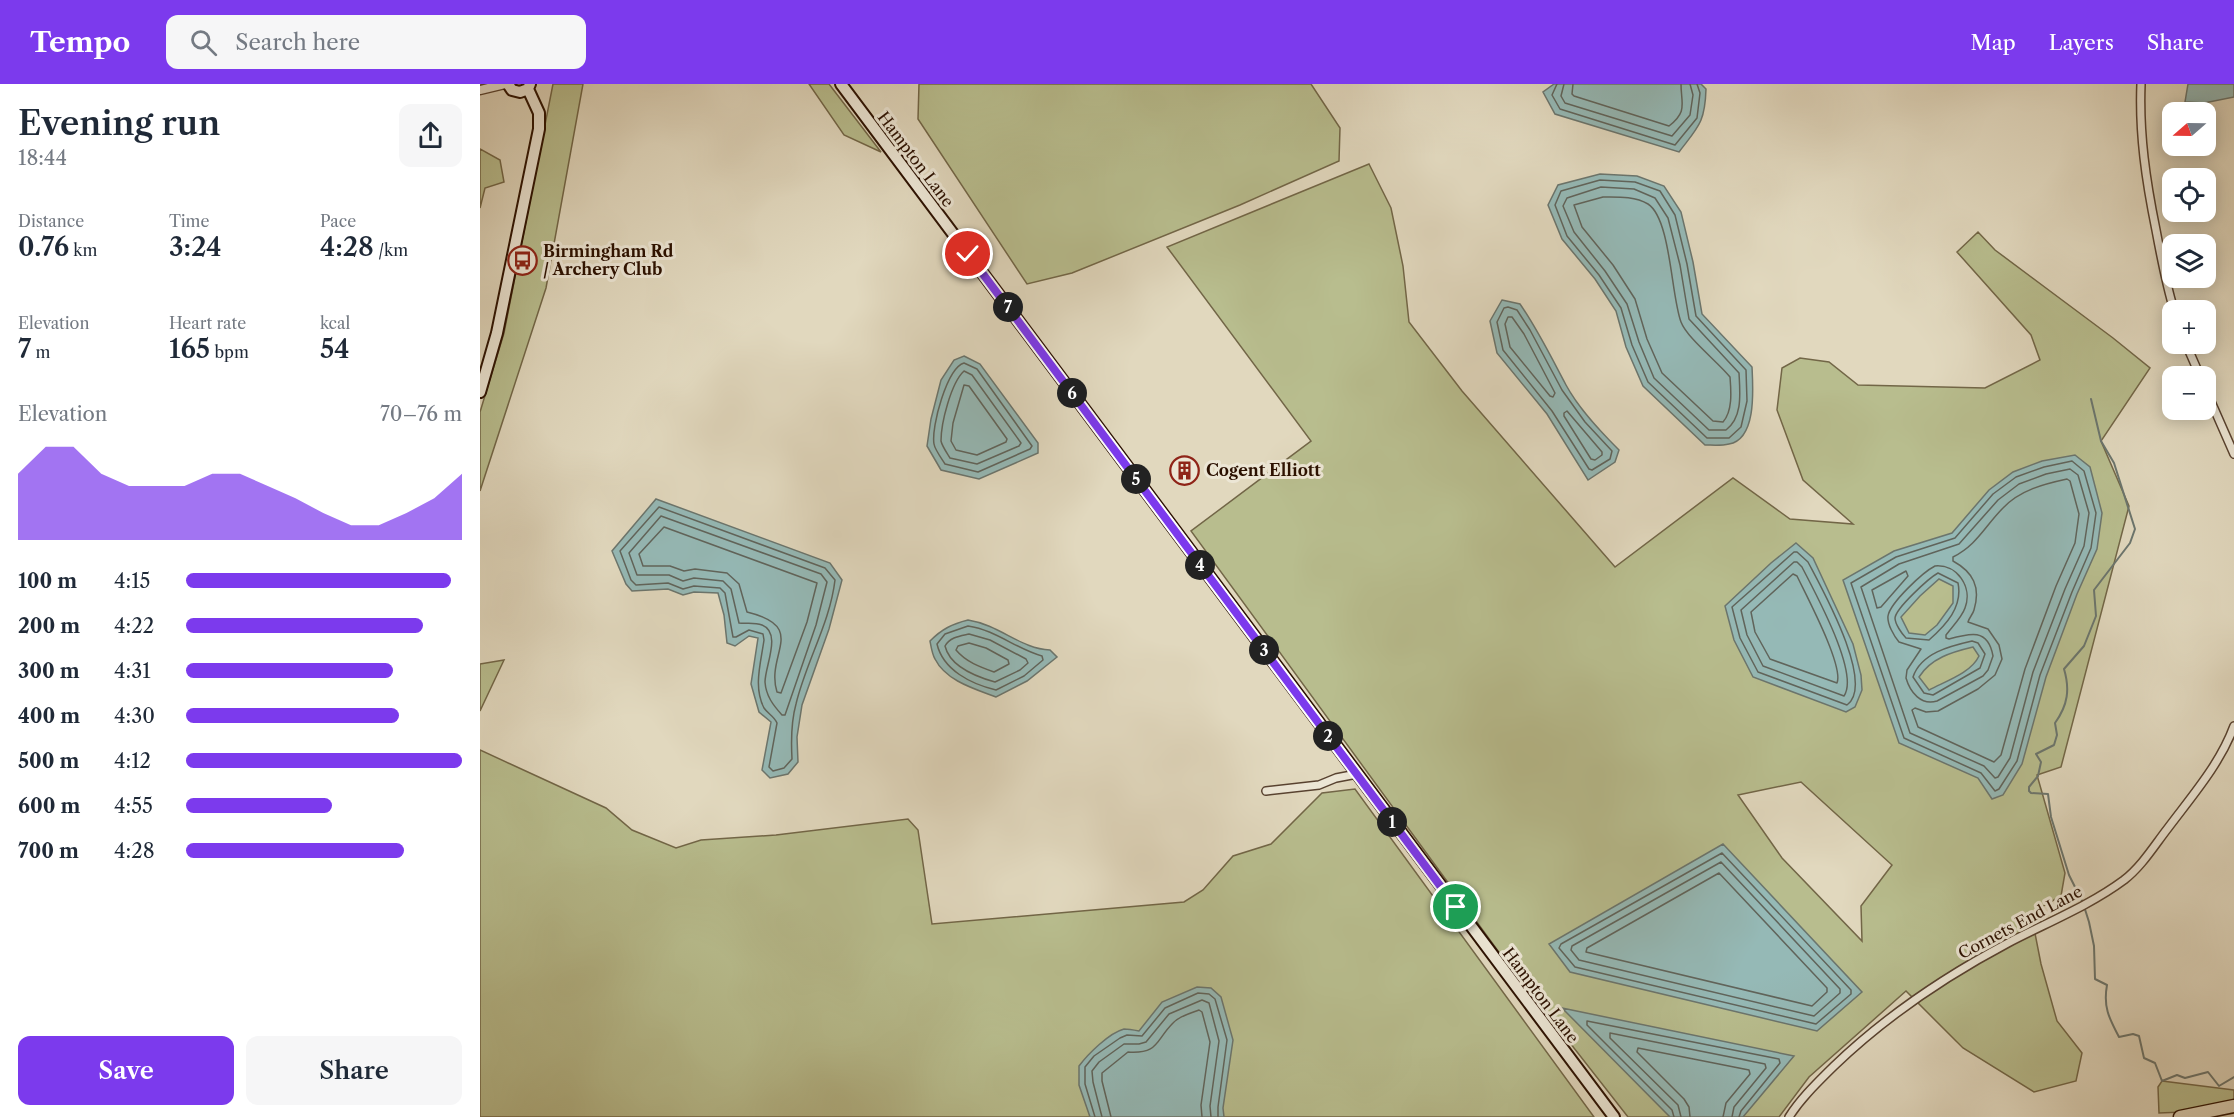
<!DOCTYPE html>
<meta charset="utf-8">
<style>
body{margin:0;font-family:"Libre Caslon Text",serif;background:#f6f6f7;color:#1f2937;height:100vh;display:flex;flex-direction:column;font-size:22px;white-space:nowrap}
*{box-sizing:border-box;margin:0}
p{font-size:20px;color:#747a83}
.icon{flex:none;width:33px;height:33px;fill:none;stroke:currentColor;stroke-width:2;stroke-linecap:round;stroke-linejoin:round}
.map{position:relative;flex:1;overflow:hidden}
.drawer{display:flex;flex-direction:column;background:#fff;width:480px}
.drawer>*{flex:none}
.needle{width:39px;rotate:250deg}
.controls{position:absolute;left:1682px;top:18px;display:grid;gap:12px}
.controls a{display:grid;place-items:center;width:54px;height:54px;border-radius:12px;background:#fff;box-shadow:0 3px 15px #0003;font-size:30px}
.pin{position:absolute;display:grid;place-items:center;width:51px;height:51px;color:#fff;margin:-26px;border:3px solid #fff;border-radius:50%;box-shadow:0 2px 6px #0007}
.km{position:absolute;width:30px;height:30px;margin:-15px;border-radius:50%;background:#222;color:#fff;font-size:16px;line-height:30px;text-align:center}
.round{display:grid;place-items:center;flex:none;width:63px;height:63px;border-radius:12px;background:#f6f6f7}
.summary{display:flex;align-items:center;justify-content:space-between;height:102px;padding:0 18px}
h1{font-size:33px;font-weight:600;line-height:45px}
.stats{display:grid;grid-template-columns:repeat(3,1fr);gap:9px;height:102px;padding:6px 18px}
.stats div{display:grid;align-content:center}
.stats b{font-size:26px;font-weight:600}
.stats small{font-size:16px;font-weight:400}
.stats p{font-size:16px}
.chart{height:168px;padding:12px 18px}
.chart p{display:flex;justify-content:space-between}
.chart svg{width:100%;height:108px;margin-top:6px;fill:#7c3aed;opacity:.7}
.button{display:flex;gap:12px;margin-top:auto;padding:12px 18px}
.button a{flex:1;height:69px;border-radius:12px;background:#7c3aed;color:#fff;font-size:24px;font-weight:600;line-height:69px;text-align:center}
.button a+a{background:#f6f6f7;color:#1f2937}
ul{padding:0 18px;list-style:none;font-size:20px}
li{display:grid;grid-template-columns:96px 72px 1fr;align-items:center;height:45px}
li i{height:15px;border-radius:8px;background:#7c3aed}
header{display:flex;align-items:center;gap:36px;box-sizing:border-box;height:84px;padding:0 30px;background:#7c3aed;color:#fff}
header strong{font-size:28px}
nav{display:flex;gap:33px;margin-inline-start:auto;font-size:21px}
.search{width:420px;height:54px;background:#f6f6f7;display:flex;align-items:center;gap:15px;box-sizing:border-box;padding:0 21px;border-radius:12px;color:#747a83;font-size:22px}
main{display:flex;flex:1;min-height:0}
.map>svg:first-child{display:block}
.green{fill:#b8bd8e;stroke:#726647;stroke-width:1.5;fill-rule:evenodd}
.water{fill:#95b9b6;stroke:#6b756d;stroke-width:1.5;fill-rule:evenodd}
.lines{fill:none;stroke-linecap:round;stroke-linejoin:round}
.shore{stroke:#60645b;stroke-width:1.5}
.stream{stroke:#6b756d;stroke-width:2}
.minor-casing{stroke:#584230;stroke-width:10}
.tertiary-casing{stroke:#584230;stroke-width:11}
.secondary-casing{stroke:#2b1000;stroke-width:14}
.trunk-casing{stroke:#2b1000;stroke-width:15}
.minor{stroke:#ece6d5;stroke-width:7}
.tertiary{stroke:#ece6d5;stroke-width:8}
.secondary{stroke:#ece6d5;stroke-width:10}
.trunk{stroke:#e1d8be;stroke-width:12}
.route-casing{stroke:#fff;stroke-width:12}
.route{stroke:#7c3aed;stroke-width:8}
.labels{text-anchor:middle;dominant-baseline:central;stroke-width:6;stroke-linejoin:round;paint-order:stroke}
.street-label{font-size:16px;fill:#2b1000;stroke:#ece6d5}
.poi-label{font-size:16px;font-weight:bold;fill:#2b1000;stroke:#ece6d5;text-anchor:start}
</style>
<header>
<strong>Tempo</strong>
<div class="search"><svg class="icon" aria-label="search" viewBox="0 0 24 24"><circle cx="10" cy="10" r="6"/><path d="M15 15l6 6"/></svg>Search here</div>
<nav><a>Map</a><a>Layers</a><a>Share</a></nav>
</header>
<main>
<section class="drawer">
<div class="summary"><div><h1>Evening run</h1><p>18:44</p></div><a class="round"><svg class="icon" aria-label="share" viewBox="0 0 24 24"><path d="M12 15V3M7 8l5-5 5 5M5 13v7h14v-7"/></svg></a></div>
<div class="stats">
<div><p>Distance</p><b>0.76<small> km</small></b></div>
<div><p>Time</p><b>3:24</b></div>
<div><p>Pace</p><b>4:28<small> /km</small></b></div>
</div>
<div class="stats">
<div><p>Elevation</p><b>7<small> m</small></b></div>
<div><p>Heart rate</p><b>165<small> bpm</small></b></div>
<div><p>kcal</p><b>54</b></div>
</div>
<div class="chart"><p><span>Elevation</span>70–76 m</p>
<svg viewBox="0 0 160 44" preserveAspectRatio="none"><path d="M0 44V17L10 6L20 6L30 17L40 22L50 22L60 22L70 17L80 17L90 22L100 27L110 33L120 38L130 38L140 33L150 27L160 17V44z"/></svg>
</div>
<ul>
<li><b>100 m</b>4:15<i style="width:96%"></i></li>
<li><b>200 m</b>4:22<i style="width:86%"></i></li>
<li><b>300 m</b>4:31<i style="width:75%"></i></li>
<li><b>400 m</b>4:30<i style="width:77%"></i></li>
<li><b>500 m</b>4:12<i style="width:100%"></i></li>
<li><b>600 m</b>4:55<i style="width:53%"></i></li>
<li><b>700 m</b>4:28<i style="width:79%"></i></li>
</ul>
<div class="button"><a>Save</a><a>Share</a></div>
</section>
<div class="map">
<svg width="1754" height="1033" viewBox="0 0 1754 1033">
<rect width="100%" height="100%" fill="#e1d8be"/>
<filter id="stains"><feTurbulence type="fractalNoise" baseFrequency=".00333" numOctaves="4"/><feColorMatrix values="0 0 0 0 .2 0 0 0 0 .09 0 0 0 0 .02 0 0 0 .5 -.17"/></filter>
<radialGradient id="worn" r=".72"><stop offset=".6" stop-color="#630" stop-opacity="0"/><stop offset="1" stop-color="#630" stop-opacity=".3"/></radialGradient>
<path class="green" d="M 73,0 L 103,0 L 66,204 L 0,407 L 0,328 L 24,249 Z
M 329,0 L 349,0 L 401,68 L 364,51 Z
M 439,0 L 831,0 L 860,44 L 859,77 L 760,121 L 592,189 L 547,200 L 438,35 Z
M 0,65 L 20,76 L 24,98 L 5,104 L 0,124 Z
M 889,80 L 911,124 L 923,182 L 929,238 L 982,307 L 1135,483 L 1253,394 L 1310,435 L 1373,440 L 1323,396 L 1297,326 L 1302,284 L 1320,274 L 1349,278 L 1378,301 L 1505,304 L 1560,276 L 1551,251 L 1477,168 L 1498,148 L 1515,166 L 1633,254 L 1670,284 L 1621,357 L 1649,422 L 1581,683 L 1557,691 L 1585,789 L 1581,812 L 1551,829 L 1561,880 L 1577,937 L 1602,969 L 1596,997 L 1554,1008 L 1483,964 L 1426,907 L 1329,993 L 1299,1033 L 1148,1033 L 1018,867 L 711,447 L 831,357 L 687,163 ZM 1321,698 L 1412,781 L 1381,822 L 1382,857 L 1302,774 L 1258,711 Z
M 24,576 L 0,627 L 0,580 Z
M 0,666 L 126,724 L 152,746 L 196,764 L 221,756 L 296,751 L 428,735 L 438,746 L 452,840 L 704,818 L 723,806 L 753,772 L 791,760 L 842,709 L 875,705 L 1114,1033 L 0,1033 Z
M 1682,997 L 1754,1006 L 1754,1026 L 1679,1029 L 1678,1003 Z"/>
<path class="water" d="M 1074,0 L 1221,0 L 1226,5 C 1225,39 1218,43 1199,68 L 1075,30 L 1063,8 Z
M 1708,0 L 1754,0 L 1754,13 L 1724,19 L 1705,18 Z
M 1120,90 L 1157,92 L 1184,102 L 1201,128 L 1213,178 L 1222,230 L 1272,283 C 1273,304 1277,355 1249,360 C 1241,362 1232,361 1225,361 L 1163,302 L 1146,263 L 1136,227 L 1115,195 L 1082,155 L 1068,121 L 1078,101 Z
M 1022,216 L 1040,220 C 1058,246 1071,273 1086,301 C 1099,325 1120,347 1139,366 L 1135,378 L 1108,396 L 1067,330 L 1017,269 L 1010,237 Z
M 484,272 L 500,280 L 558,359 L 558,369 L 499,395 L 461,386 L 447,362 L 451,335 L 461,296 L 474,276 Z
M 1595,371 L 1610,383 L 1622,429 L 1617,465 L 1597,510 L 1566,593 L 1542,680 L 1523,711 L 1512,715 L 1498,694 L 1419,659 L 1363,496 L 1414,467 L 1472,449 L 1509,406 L 1533,388 L 1562,377 ZM 1459,495 L 1473,502 L 1473,519 L 1457,541 L 1445,551 L 1429,549 L 1421,533 L 1440,512 ZM 1493,563 L 1499,572 C 1491,589 1466,597 1449,606 L 1439,593 C 1451,574 1472,568 1493,563 Z
M 176,415 L 350,479 L 362,496 L 349,545 L 322,621 L 317,653 L 318,678 L 308,690 L 290,694 L 282,686 L 291,638 L 279,628 L 271,600 L 278,554 L 269,552 L 255,562 L 247,559 L 244,531 L 238,509 L 214,508 L 203,511 L 188,505 L 152,507 L 146,500 L 132,467 Z
M 1316,459 L 1333,474 L 1373,560 L 1381,591 L 1382,606 L 1375,623 L 1366,628 L 1273,593 L 1254,556 L 1245,522 L 1291,479 Z
M 488,536 C 520,541 541,565 570,566 L 577,573 L 547,597 L 516,613 C 495,605 466,597 455,575 C 452,570 451,562 450,557 C 462,545 472,540 488,536 Z
M 1243,760 L 1382,908 L 1337,947 L 1090,888 L 1069,860 Z
M 717,903 L 731,904 L 741,913 L 753,956 L 743,1024 L 744,1033 L 610,1033 L 599,1001 L 599,982 C 608,970 629,949 644,945 C 649,945 654,946 659,947 L 682,918 Z
M 1082,924 L 1314,972 L 1263,1033 L 1190,1033 Z"/>
<g class="lines">
<path class="shore" d="M 1077,0 L 1072,11 L 1080,25 L 1195,61 L 1217,34 L 1220,9 L 1217,0
M 1084,0 L 1081,12 L 1085,19 L 1192,52 L 1210,31 L 1213,11 L 1210,0
M 1093,0 L 1092,10 L 1094,12 L 1189,42 C 1208,27 1201,20 1201,0
M 1120,96 L 1155,98 L 1180,107 L 1195,131 L 1207,180 L 1216,232 L 1266,286 L 1267,317 L 1261,343 L 1249,354 L 1227,354 L 1168,298 L 1152,261 L 1141,224 L 1119,191 L 1087,152 L 1075,121 L 1081,107 Z
M 1121,103 L 1154,105 L 1175,114 L 1188,134 L 1200,181 L 1209,235 L 1259,289 C 1260,309 1263,333 1246,346 L 1229,346 L 1174,294 L 1159,258 L 1147,220 L 1125,187 L 1094,148 L 1083,122 L 1087,114 Z
M 1123,113 C 1137,113 1155,112 1168,120 C 1191,135 1191,212 1201,238 C 1207,254 1238,278 1250,293 C 1251,306 1253,327 1243,338 L 1233,337 L 1182,289 L 1167,255 L 1155,215 L 1133,181 L 1102,143 L 1094,121 Z
M 1028,223 L 1037,226 L 1050,246 L 1082,306 L 1105,338 L 1132,367 L 1130,375 L 1112,386 L 1109,385 L 1072,327 L 1023,266 L 1017,238 L 1024,224 Z
M 1028,233 L 1032,233 L 1044,250 L 1075,309 L 1073,313 L 1070,312 L 1030,263 L 1025,240 Z
M 484,279 L 497,285 L 552,362 L 550,365 L 498,388 L 465,380 C 462,375 455,366 454,360 C 451,343 467,284 484,279 Z
M 484,287 L 492,291 L 541,359 L 539,362 L 497,380 L 470,374 C 467,369 462,362 461,357 C 461,339 471,299 484,287 Z
M 484,301 L 489,302 L 527,355 L 526,358 L 497,371 L 476,366 L 471,357 L 473,339 Z
M 1087,327 L 1122,368 L 1122,371 L 1115,376 L 1111,375 L 1084,332 L 1084,329 Z
M 1592,377 L 1604,387 L 1616,429 L 1611,464 L 1592,508 L 1560,591 L 1537,677 L 1519,705 L 1515,707 L 1501,689 L 1424,654 L 1371,499 L 1416,473 L 1475,454 L 1513,410 L 1536,393 L 1564,383 Z
M 1590,385 L 1598,391 L 1609,429 L 1604,462 L 1585,505 L 1553,588 L 1530,674 L 1518,693 L 1515,694 L 1504,682 L 1430,649 L 1381,503 L 1419,480 L 1479,460 L 1518,416 L 1539,400 L 1566,390 Z
M 1587,395 L 1590,397 L 1599,430 L 1595,459 L 1576,502 L 1545,585 L 1521,671 L 1514,678 L 1438,643 L 1432,626 L 1435,624 L 1446,628 L 1458,627 L 1498,605 L 1515,591 L 1522,575 L 1519,561 L 1508,545 L 1488,538 C 1489,534 1493,530 1494,526 C 1501,503 1493,488 1473,477 L 1473,473 C 1497,461 1505,442 1523,424 C 1540,406 1564,400 1587,395 Z
M 179,423 L 345,484 L 355,496 C 350,539 326,578 316,620 C 311,638 311,657 312,675 L 304,684 L 293,687 L 289,683 L 297,639 C 294,632 288,630 284,624 C 273,603 281,578 284,556 L 283,550 L 269,546 L 256,553 L 253,553 L 245,509 L 240,504 L 214,502 L 203,505 L 188,499 L 156,501 L 151,496 L 140,467 Z
M 181,432 L 341,490 L 347,498 L 336,541 L 305,631 L 302,631 C 293,621 286,612 285,598 C 285,582 302,549 282,541 C 274,538 266,540 259,539 L 251,505 L 243,497 L 214,494 L 203,497 L 189,491 L 157,491 L 149,469 Z
M 184,443 L 337,499 L 327,538 L 301,609 L 297,608 C 285,570 329,543 267,528 L 259,500 L 247,489 L 215,485 L 204,487 L 190,482 L 163,482 L 159,470 Z
M 1314,468 L 1317,468 L 1328,478 C 1341,503 1396,600 1367,621 L 1278,588 L 1260,554 L 1252,523 Z
M 1314,478 L 1317,478 L 1322,483 C 1334,507 1380,589 1364,612 L 1283,582 L 1267,551 L 1261,526 Z
M 1455,482 C 1477,480 1493,503 1485,524 C 1482,533 1472,543 1466,551 L 1466,554 L 1469,555 C 1490,549 1508,544 1513,572 L 1508,586 L 1503,592 L 1457,617 C 1441,622 1430,608 1426,594 L 1427,586 L 1441,565 L 1419,558 C 1414,552 1407,540 1408,532 C 1410,519 1443,488 1455,482 Z
M 1426,487 L 1428,492 L 1401,523 L 1397,524 L 1392,506 Z
M 1458,489 L 1478,499 C 1483,523 1466,541 1449,556 L 1426,554 C 1422,550 1415,540 1415,534 C 1416,524 1449,494 1458,489 Z
M 1313,490 L 1317,492 C 1326,511 1364,582 1357,599 L 1290,575 L 1275,548 L 1271,528 Z
M 488,542 C 516,546 536,565 562,572 L 563,576 L 544,592 L 516,606 C 491,600 463,586 457,560 L 465,550 Z
M 489,550 L 510,556 L 546,575 L 548,579 L 540,586 L 515,598 C 497,593 470,583 465,562 C 470,553 480,552 489,550 Z
M 1492,557 L 1498,559 L 1505,570 L 1500,584 L 1453,611 L 1444,609 L 1433,593 C 1441,569 1470,562 1492,557 Z
M 489,559 L 506,564 L 528,576 L 529,580 L 514,588 C 500,583 486,578 476,566 L 478,562 Z
M 1242,769 L 1371,906 L 1371,910 L 1336,940 L 1095,883 L 1079,864 L 1081,860 Z
M 1241,778 L 1360,905 L 1360,909 L 1334,932 L 1099,876 L 1091,866 L 1092,862 Z
M 1239,789 L 1347,904 L 1347,908 L 1332,922 L 1106,868 L 1107,864 Z
M 615,1033 L 605,1000 L 605,983 L 614,972 L 640,954 L 647,951 L 662,952 L 685,924 L 718,909 L 729,910 L 735,915 L 747,956 L 738,1023 L 738,1033
M 622,1033 L 613,998 L 612,987 L 619,978 L 644,960 L 659,960 L 666,958 L 689,930 L 722,916 L 729,919 L 739,957 L 730,1022 L 731,1033
M 631,1033 L 622,997 L 622,989 L 648,968 C 679,970 675,957 693,939 C 699,932 711,929 719,926 L 722,928 L 730,958 L 721,1021 L 722,1033
M 1194,1033 L 1192,1026 L 1107,941 L 1107,937 L 1299,975 L 1300,979 L 1261,1027 L 1259,1033
M 1201,1033 L 1198,1021 L 1130,954 L 1130,949 L 1285,980 L 1286,984 L 1254,1023 L 1252,1033
M 1210,1033 L 1209,1023 L 1204,1015 L 1157,968 L 1158,964 L 1269,986 L 1270,990 L 1246,1019 L 1243,1033"/>
<path class="stream" d="M 1611,315 L 1621,357 L 1634,379 L 1655,445 L 1650,459 L 1614,506 L 1616,532 L 1604,562 L 1584,585 C 1590,605 1588,621 1575,639 L 1577,651 L 1574,661 L 1556,670 L 1561,678 L 1558,692 L 1549,703 L 1549,707 L 1551,709 L 1568,710 L 1571,733 L 1589,791 L 1603,819 L 1609,838 L 1614,862 L 1615,895 L 1627,901 C 1623,923 1629,934 1639,953 L 1653,950 L 1659,952 L 1664,974 L 1675,979 L 1682,997 L 1697,991 L 1705,994 L 1728,988 L 1739,1002 L 1754,993"/>
<defs>
<path id="minor" d="M 1661,0 C 1659,50 1666,97 1676,146 C 1681,173 1686,200 1694,226
M 1706,260 L 1720,292
M 1725,304 L 1754,370
M 786,707 L 839,701 L 856,694 L 877,690
M 1309,1033 C 1321,1014 1338,998 1354,982 C 1406,932 1464,893 1528,859 C 1566,839 1609,822 1644,796 C 1662,782 1674,762 1688,744 C 1712,712 1740,680 1754,642"/>
<path id="tertiary" d="M 0,6 L 25,0"/>
<path id="secondary" d="M 28,0 L 32,6 L 40,8 L 48,5 L 50,0
M 361,0 L 1134,1033
M 0,308 L 17,249 L 59,45 L 59,29 L 48,5"/>
<path id="trunk" d="M 1700,1033 L 1754,1022"/>
</defs>
<use href="#minor" class="minor-casing"/>
<use href="#tertiary" class="tertiary-casing"/>
<use href="#secondary" class="secondary-casing"/>
<use href="#trunk" class="trunk-casing"/>
<use href="#minor" class="minor"/>
<use href="#tertiary" class="tertiary"/>
<use href="#secondary" class="secondary"/>
<use href="#trunk" class="trunk"/>
</g>
<g class="lines">
<defs>
<path id="route" d="M 488,170 L 976,823"/>
</defs>
<use href="#route" class="route-casing"/>
<use href="#route" class="route"/>
</g>
<defs>
<symbol id="bus-ring" viewBox="-11 -11 22 22"><circle r="9.5" fill="#ece6d5" stroke="#8f2418" stroke-width="1.5"/><path d="M-5-6H5V4H4V6H2V4H-2V6H-4V4H-5ZM-3.5-4V0h7V-4ZM-3.5 1.2v1.5H-2V1.2ZM2 1.2v1.5H3.5V1.2Z" fill="#8f2418"/></symbol>
<symbol id="building-ring" viewBox="-11 -11 22 22"><circle r="9.5" fill="#ece6d5" stroke="#8f2418" stroke-width="1.5"/><path d="M-4-6H4V6H1V3H-1V6H-4ZM-2.5-4.3h1.7v1.8h-1.7ZM.8-4.3h1.7v1.8H.8ZM-2.5-1h1.7V.8h-1.7ZM.8-1h1.7V.8H.8Z" fill="#8f2418"/></symbol>
</defs>
<g fill-rule="evenodd">
<use href="#bus-ring" x="26" y="160" width="33" height="33"/>
<use href="#building-ring" x="688" y="370" width="33" height="33"/>
</g>
<g class="labels">
<g class="street-label">
<text transform="translate(436 75) rotate(53)">Hampton Lane</text>
<text transform="translate(1540 838) rotate(-28)">Cornets End Lane</text>
<text transform="translate(1061 911) rotate(53)">Hampton Lane</text>
</g>
<g class="poi-label">
<text x="63" y="167">Birmingham Rd<tspan x="63" dy="18">/ Archery Club</tspan></text>
<text x="726" y="386">Cogent Elliott</text>
</g>
</g>
<rect width="100%" height="100%" filter="url(#stains)"/>
<rect width="100%" height="100%" fill="url(#worn)"/>
</svg>
<div class="controls">
<a><svg class="needle" viewBox="-14 -14 28 28"><path d="M0-13l5 13h-10z" fill="#e53935"/><path d="M0 13l5-13h-10z" fill="#747a83"/></svg></a>
<a><svg class="icon" aria-label="locate" viewBox="0 0 24 24"><circle cx="12" cy="12" r="6"/><path d="M12 2v4M12 18v4M2 12h4M18 12h4"/></svg></a>
<a><svg class="icon" aria-label="layers" viewBox="0 0 24 24"><path d="M12 4l9 5-9 5-9-5zM3 14l9 5 9-5"/></svg></a>
<a>+</a>
<a>−</a>
</div>
<div class="pin" style="left:976px;top:823px;background:#1e9e55"><svg class="icon" aria-label="arrive" viewBox="0 0 24 24"><path d="M6 21V4h12l-3 4 3 4H6"/></svg></div>
<div class="pin" style="left:488px;top:170px;background:#d93025"><svg class="icon" aria-label="check" viewBox="0 0 24 24"><path d="M5 12l5 5 9-10"/></svg></div>
<b class="km" style="left:912px;top:738px">1</b>
<b class="km" style="left:848px;top:652px">2</b>
<b class="km" style="left:784px;top:566px">3</b>
<b class="km" style="left:720px;top:481px">4</b>
<b class="km" style="left:656px;top:395px">5</b>
<b class="km" style="left:592px;top:309px">6</b>
<b class="km" style="left:528px;top:223px">7</b>
</div>
</main>
